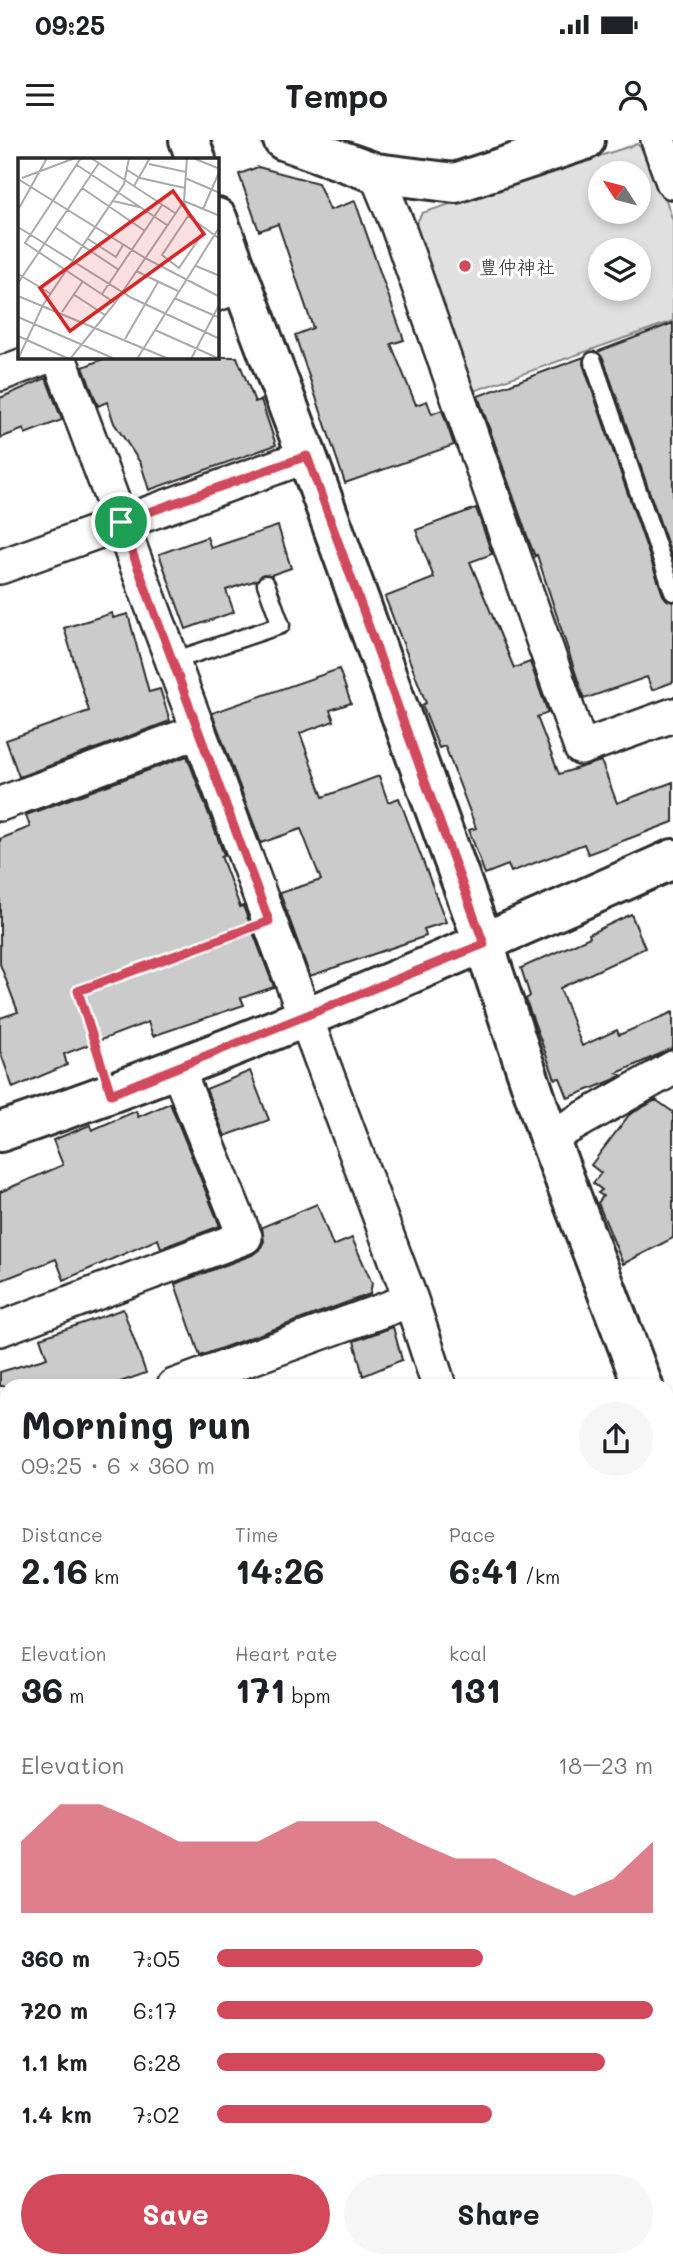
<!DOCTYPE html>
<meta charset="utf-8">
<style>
body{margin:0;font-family:Mali,"Klee One",sans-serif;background:#f6f6f6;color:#202124;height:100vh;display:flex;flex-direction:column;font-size:26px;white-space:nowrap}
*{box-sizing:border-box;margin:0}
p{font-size:23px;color:#757577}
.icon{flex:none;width:38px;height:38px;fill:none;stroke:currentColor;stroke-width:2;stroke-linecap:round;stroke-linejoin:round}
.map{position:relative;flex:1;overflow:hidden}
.details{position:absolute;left:0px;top:1239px;width:674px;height:889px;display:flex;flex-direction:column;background:#fff;border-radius:21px 21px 0 0;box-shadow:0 4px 10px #0003}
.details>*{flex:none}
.needle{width:46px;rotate:306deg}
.buttons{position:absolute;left:588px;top:21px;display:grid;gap:14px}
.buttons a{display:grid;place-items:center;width:63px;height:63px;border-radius:50%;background:#fff;box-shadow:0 4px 10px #0003;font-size:35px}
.pin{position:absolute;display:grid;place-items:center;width:60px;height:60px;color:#fff;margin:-30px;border:4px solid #fff;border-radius:50%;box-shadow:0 2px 7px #0007}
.round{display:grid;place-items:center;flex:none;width:74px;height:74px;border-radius:37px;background:#f6f6f6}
.headline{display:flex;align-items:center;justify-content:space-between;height:119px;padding:0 21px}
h1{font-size:38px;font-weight:700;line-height:52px}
.stats{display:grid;grid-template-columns:repeat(3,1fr);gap:10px;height:119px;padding:7px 21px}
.stats div{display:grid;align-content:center}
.stats b{font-size:35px;font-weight:700}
.stats small{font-size:19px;font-weight:400}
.stats p{font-size:19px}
.chart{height:196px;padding:14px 21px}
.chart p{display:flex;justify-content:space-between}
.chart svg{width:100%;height:126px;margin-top:7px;fill:#d1495b;opacity:.7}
.action{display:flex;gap:14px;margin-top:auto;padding:14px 21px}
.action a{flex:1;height:80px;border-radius:42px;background:#d1495b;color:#fff;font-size:28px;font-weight:700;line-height:80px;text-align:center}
.action a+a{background:#f6f6f6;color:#202124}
ul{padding:0 21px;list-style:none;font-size:23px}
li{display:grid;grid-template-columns:112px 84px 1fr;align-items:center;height:52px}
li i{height:18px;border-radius:9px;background:#d1495b}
.status{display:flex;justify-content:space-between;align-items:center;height:49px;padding:0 35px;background:#fff;direction:ltr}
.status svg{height:19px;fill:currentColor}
header{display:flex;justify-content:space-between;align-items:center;height:91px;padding:0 21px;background:#fff;font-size:32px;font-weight:700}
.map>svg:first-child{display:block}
.green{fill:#e0e0e0;stroke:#868686;stroke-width:2;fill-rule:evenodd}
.building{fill:#cbcbcb;stroke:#2b2b2b;stroke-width:2}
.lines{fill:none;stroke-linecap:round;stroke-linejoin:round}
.lane-casing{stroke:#2b2b2b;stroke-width:21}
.street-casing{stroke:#2b2b2b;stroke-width:38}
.secondary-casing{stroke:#2b2b2b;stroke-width:44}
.path{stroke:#2b2b2b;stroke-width:4.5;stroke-dasharray:5 5;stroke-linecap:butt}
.lane{stroke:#fff;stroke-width:16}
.street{stroke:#fff;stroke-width:33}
.secondary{stroke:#fff;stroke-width:38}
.route-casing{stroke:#fff;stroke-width:14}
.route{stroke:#d1495b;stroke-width:9}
.poi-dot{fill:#d1495b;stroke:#fff;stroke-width:2.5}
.labels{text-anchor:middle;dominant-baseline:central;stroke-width:6;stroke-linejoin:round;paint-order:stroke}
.poi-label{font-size:19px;fill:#2b2b2b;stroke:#fff;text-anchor:start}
.inset-road{fill:none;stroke:#aaa;stroke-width:2}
.view{fill:#d62828;fill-opacity:0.15;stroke:#d62828;stroke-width:3.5}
.inset-edge{fill:none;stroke:#2b2b2b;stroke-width:3.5}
</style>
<div class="status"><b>09:25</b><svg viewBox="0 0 49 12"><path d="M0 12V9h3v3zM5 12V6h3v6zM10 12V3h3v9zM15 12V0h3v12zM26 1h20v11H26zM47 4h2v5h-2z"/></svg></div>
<header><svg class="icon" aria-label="menu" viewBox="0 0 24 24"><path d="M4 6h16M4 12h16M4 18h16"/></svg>Tempo<svg class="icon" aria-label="person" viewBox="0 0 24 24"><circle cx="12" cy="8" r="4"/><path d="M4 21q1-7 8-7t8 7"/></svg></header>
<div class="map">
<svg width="673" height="2128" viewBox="0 0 673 2128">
<rect width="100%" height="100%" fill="#fff"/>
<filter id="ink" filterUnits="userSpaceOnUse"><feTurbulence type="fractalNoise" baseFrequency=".0143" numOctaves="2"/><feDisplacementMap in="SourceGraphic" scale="14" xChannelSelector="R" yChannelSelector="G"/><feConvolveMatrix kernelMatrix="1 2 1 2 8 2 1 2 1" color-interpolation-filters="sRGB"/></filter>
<g filter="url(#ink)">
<path class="green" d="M 637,4 L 652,18 L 673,81 L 673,181 L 471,252 L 411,93 L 422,73 ZM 600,33 L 639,33 L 639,72 L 600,72 ZM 600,110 L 639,110 L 639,149 L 600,149 Z"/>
<path class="building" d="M 258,27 L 318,43 L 330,70 L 355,61 L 404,200 L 391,204 L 416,265 L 427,261 L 432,274 L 442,270 L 454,305 L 345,343 L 295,195 L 313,188 L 278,84 L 259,91 L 239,34 Z
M 673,183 L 673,420 L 603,218 L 597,212 Z
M 108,217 L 237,217 L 255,262 L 261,260 L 276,305 L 149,350 L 141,324 L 114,283 L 107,262 L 98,266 L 83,227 Z
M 584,217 L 583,224 L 663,455 L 667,460 L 673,462 L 673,542 L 652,550 L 647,537 L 584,559 L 537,415 L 535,416 L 529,401 L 478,256 Z
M 46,238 L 62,280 L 25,294 L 24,289 L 0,298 L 0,258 Z
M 476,368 L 492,414 L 470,422 L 514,528 L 530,522 L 548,573 L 537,577 L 559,634 L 601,621 L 617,663 L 673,642 L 673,682 L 588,714 L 584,704 L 511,732 L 508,725 L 485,734 L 469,690 L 476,688 L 445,606 L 439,608 L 422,565 L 426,563 L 385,457 L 434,438 L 416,390 Z
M 278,386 L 291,428 L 271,435 L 263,434 L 257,440 L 226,450 L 234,472 L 186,489 L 159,414 L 207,397 L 211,408 Z
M 112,473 L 113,478 L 128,474 L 149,552 L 160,549 L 170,581 L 19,637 L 6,600 L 89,571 L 64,488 Z
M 339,529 L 351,563 L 330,570 L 334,581 L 300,593 L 323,657 L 379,636 L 388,662 L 399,658 L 446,782 L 424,789 L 426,796 L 310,836 L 280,753 L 321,740 L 301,689 L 261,703 L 212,573 Z
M 187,616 L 224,715 L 221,716 L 240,767 L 243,766 L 274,847 L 241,858 L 244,865 L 153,896 L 148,882 L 64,914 L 67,925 L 13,948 L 0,911 L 0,878 L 18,872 L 0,824 L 0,699 L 30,687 L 26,675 Z
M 631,774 L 645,808 L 560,848 L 582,906 L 617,890 L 619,895 L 673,872 L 673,908 L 617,933 L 621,935 L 613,940 L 568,958 L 560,938 L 555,939 L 527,863 L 526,859 L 530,856 L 521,828 L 590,797 L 589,794 Z
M 250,931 L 269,980 L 225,996 L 206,949 Z
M 656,960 L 673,972 L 673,1098 L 623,1124 L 598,1063 L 603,1056 L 598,1053 L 602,1050 L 593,1043 L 601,1033 L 591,1025 L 629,975 Z
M 170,963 L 220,1086 L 161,1108 L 158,1099 L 64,1140 L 56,1119 L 0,1141 L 0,1052 L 63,1025 L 53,1000 L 90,985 L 92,990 L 136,971 L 138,977 Z
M 317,1064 L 333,1106 L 352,1098 L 372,1143 L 370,1154 L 200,1216 L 175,1144 L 252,1115 L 260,1109 L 264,1101 L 262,1087 Z
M 123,1169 L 146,1233 L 109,1246 L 0,1246 L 0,1232 L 47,1218 L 40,1198 Z
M 393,1187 L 402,1220 L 363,1236 L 354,1201 Z"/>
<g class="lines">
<defs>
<path id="lane" d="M 593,221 L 673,452
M 173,521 L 281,485 L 266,444"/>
<path id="street" d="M 658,0 L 673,42
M 376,33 L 397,84 L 581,608 L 673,575
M 217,154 L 241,145
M 59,217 L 411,1160 L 439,1246
M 0,234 L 45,217
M 0,427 L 307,316
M 0,664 L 199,591
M 549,998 L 673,928
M 0,1189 L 245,1097 L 177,928
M 174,1246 L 411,1160
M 667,1287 L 673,1284
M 0,1310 L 7,1307
M 667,1471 L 673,1469
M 0,1532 L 7,1529
M 667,1691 L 673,1689
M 0,1723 L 7,1720
M 0,2114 L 7,2111"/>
<path id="secondary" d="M 189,0 L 196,19
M 283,0 L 376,33 L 455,43 L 585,0
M 217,78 L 307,316 L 484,804 L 549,998 L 643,1246
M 0,992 C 229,914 452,818 673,719
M 667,1309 L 673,1327
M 0,1664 L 7,1682
M 667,1916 L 673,1912
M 169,2121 L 171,2128
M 334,2128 L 345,2121"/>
</defs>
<use href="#lane" class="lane-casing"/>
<use href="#street" class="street-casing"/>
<use href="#secondary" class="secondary-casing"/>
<path class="path" d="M 100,920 L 78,851 L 238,792"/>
<use href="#lane" class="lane"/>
<use href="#street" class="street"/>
<use href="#secondary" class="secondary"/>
</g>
</g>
<g class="lines" filter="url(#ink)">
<defs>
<path id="route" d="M 307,316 L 484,804 L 111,954 L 78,851 L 269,781 L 121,382 Z"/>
</defs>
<use href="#route" class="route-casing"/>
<use href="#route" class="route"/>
</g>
<circle class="poi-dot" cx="465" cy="126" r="7"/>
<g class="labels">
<g class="poi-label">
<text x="479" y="126">豊仲神社</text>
</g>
</g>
<g transform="translate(18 18)">
<rect width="201" height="201" fill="#fff"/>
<path class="inset-road" d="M 63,0 L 7,85 L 97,145M 73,0 L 157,55M 169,0 L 166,43 L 170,58 L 202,81M 175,0 L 202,11M 131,6 L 168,14M 59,7 L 149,67M 109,12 L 122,20 L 167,30M 4,20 L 57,0M 167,20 L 202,35M 0,21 L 127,100 L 202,139M 116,28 L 132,0M 64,30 L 127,73M 95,43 L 121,49M 166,43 L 202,58M 185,51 L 202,12M 0,52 L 29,0M 170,58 L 144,97 L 161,110 L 186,73M 0,69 L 114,140 L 202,181M 38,70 L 101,112M 70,81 L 98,99 L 105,87M 178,108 L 202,118M 118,113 L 160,133M 0,116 L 33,136M 0,125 L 81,5M 55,136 L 87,157M 84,136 L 144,47M 0,138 L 151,201M 156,140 L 202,160M 44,154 L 65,123M 0,159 L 97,201M 137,172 L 202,201M 0,178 L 51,201M 107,181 L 140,124M 0,201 L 25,147 L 106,26 L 111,0M 52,201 L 97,145 L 166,43M 119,201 L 202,68M 173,201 L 202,145"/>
<path class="view" d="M 155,33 L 186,76 L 52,173 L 22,130 Z"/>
<rect width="201" height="201" class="inset-edge"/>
</g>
</svg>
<div class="buttons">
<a><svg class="needle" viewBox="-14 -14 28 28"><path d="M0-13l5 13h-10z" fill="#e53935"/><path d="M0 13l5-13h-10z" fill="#757577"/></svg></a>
<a><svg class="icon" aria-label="layers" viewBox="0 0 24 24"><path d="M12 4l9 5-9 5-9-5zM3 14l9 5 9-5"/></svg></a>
</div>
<div class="pin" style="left:121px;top:382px;background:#1e9e55"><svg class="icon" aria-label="arrive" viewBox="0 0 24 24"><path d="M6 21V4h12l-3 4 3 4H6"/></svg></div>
<section class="details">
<div class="headline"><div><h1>Morning run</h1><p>09:25 · 6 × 360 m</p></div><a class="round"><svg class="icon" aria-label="share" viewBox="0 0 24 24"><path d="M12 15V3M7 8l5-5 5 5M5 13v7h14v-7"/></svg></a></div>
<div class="stats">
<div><p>Distance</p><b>2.16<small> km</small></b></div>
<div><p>Time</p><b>14:26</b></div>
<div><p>Pace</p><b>6:41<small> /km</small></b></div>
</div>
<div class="stats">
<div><p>Elevation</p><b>36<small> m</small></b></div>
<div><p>Heart rate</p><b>171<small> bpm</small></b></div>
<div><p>kcal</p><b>131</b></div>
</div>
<div class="chart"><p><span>Elevation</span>18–23 m</p>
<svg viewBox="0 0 160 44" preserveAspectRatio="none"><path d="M0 44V19L10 6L20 6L30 12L40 19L50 19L60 19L70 12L80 12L90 12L100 19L110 25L120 25L130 32L140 38L150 32L160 19V44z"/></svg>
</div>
<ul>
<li><b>360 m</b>7:05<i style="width:61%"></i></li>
<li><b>720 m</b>6:17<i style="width:100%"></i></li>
<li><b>1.1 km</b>6:28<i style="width:89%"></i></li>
<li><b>1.4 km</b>7:02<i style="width:63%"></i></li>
</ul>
<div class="action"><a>Save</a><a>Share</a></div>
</section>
</div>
